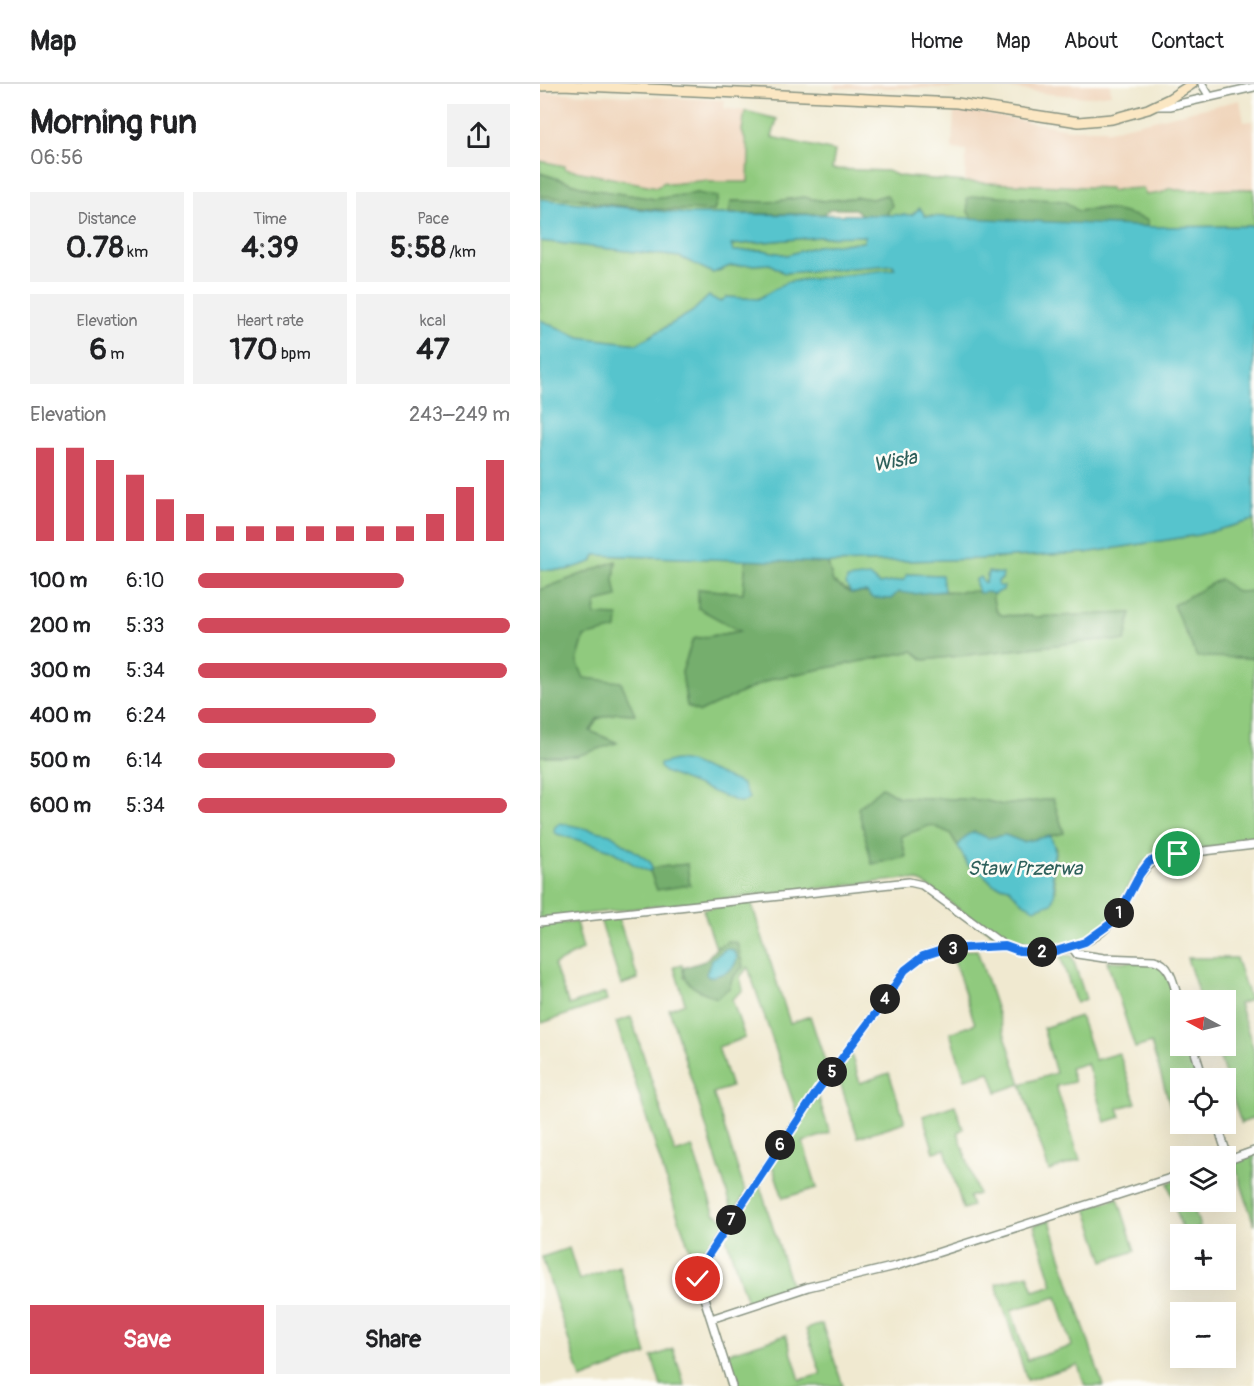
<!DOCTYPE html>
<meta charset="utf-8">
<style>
body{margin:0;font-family:Pangolin,sans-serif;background:#f2f2f2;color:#202124;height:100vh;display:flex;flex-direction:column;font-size:22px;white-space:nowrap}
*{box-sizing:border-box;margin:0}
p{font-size:20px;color:#757577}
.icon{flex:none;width:33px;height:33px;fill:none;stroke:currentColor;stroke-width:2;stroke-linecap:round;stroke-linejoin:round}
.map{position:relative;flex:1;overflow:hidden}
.drawer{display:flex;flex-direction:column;background:#fff;width:540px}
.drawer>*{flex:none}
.needle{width:39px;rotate:277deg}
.tools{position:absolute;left:630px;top:906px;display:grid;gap:12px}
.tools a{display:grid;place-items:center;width:66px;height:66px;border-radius:0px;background:#fff;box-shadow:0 6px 24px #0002;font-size:30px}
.pin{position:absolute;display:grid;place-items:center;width:51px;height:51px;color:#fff;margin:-26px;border:3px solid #fff;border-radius:50%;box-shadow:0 2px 6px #0007}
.km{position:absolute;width:30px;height:30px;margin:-15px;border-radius:50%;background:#222;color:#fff;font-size:16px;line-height:30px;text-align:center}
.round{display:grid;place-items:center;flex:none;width:63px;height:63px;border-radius:0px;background:#f2f2f2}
.summary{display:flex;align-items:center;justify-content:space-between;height:102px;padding:0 30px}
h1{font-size:33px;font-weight:700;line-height:45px}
.stats{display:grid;grid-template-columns:repeat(3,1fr);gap:9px;height:102px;padding:6px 30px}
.stats div{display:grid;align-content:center;border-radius:0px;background:#f2f2f2;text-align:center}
.stats b{font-size:30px;font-weight:700}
.stats small{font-size:16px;font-weight:400}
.stats p{font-size:16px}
.chart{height:168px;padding:12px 30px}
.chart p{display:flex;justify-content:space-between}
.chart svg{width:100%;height:108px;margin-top:6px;stroke:#d1495b;stroke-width:6}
.cta{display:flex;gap:12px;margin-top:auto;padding:12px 30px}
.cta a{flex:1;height:69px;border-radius:0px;background:#d1495b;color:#fff;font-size:24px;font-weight:700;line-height:69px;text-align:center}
.cta a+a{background:#f2f2f2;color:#202124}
ul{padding:0 30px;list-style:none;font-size:20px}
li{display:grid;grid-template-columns:96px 72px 1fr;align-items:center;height:45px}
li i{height:15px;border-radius:8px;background:#d1495b}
header{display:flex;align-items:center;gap:36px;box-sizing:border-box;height:84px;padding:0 30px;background:#fff;border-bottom:2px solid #e0e0e0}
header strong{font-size:28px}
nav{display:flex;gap:33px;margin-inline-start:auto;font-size:21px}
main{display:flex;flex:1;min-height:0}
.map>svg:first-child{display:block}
.built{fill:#f0d5bc}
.green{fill:#90ca7e;stroke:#588459;stroke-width:1.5;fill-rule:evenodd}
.forest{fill:#74ae6d;stroke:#4a7650;stroke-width:1.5}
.water{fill:#57c4cd;stroke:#3b8080;stroke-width:1.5;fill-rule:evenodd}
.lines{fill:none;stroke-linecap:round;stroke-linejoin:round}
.street-casing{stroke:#889382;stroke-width:10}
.secondary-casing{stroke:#889382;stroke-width:12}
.street{stroke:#fff;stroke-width:7}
.secondary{stroke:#fbe7c3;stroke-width:9}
.route-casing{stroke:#fff;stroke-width:12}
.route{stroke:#1a73e8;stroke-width:8}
.labels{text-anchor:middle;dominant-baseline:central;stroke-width:5;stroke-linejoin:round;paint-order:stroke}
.water-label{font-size:20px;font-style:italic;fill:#2d5f5a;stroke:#fdfcf7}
</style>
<header>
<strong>Map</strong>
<nav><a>Home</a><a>Map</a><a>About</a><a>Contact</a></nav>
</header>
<main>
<section class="drawer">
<div class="summary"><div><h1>Morning run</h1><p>06:56</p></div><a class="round"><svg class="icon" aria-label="share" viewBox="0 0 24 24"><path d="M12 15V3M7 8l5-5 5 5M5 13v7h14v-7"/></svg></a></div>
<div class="stats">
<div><p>Distance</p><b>0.78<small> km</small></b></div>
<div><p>Time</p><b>4:39</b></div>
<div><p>Pace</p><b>5:58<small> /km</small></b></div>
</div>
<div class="stats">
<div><p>Elevation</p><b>6<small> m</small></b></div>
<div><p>Heart rate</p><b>170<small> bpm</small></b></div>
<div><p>kcal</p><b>47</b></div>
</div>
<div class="chart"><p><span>Elevation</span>243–249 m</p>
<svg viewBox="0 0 160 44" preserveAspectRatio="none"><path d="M5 44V6M15 44V6M25 44V11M35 44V17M45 44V27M55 44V33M65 44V38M75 44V38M85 44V38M95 44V38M105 44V38M115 44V38M125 44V38M135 44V33M145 44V22M155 44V11"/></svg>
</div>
<ul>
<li><b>100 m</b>6:10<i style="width:66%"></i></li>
<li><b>200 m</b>5:33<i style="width:100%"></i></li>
<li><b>300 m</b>5:34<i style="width:99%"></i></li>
<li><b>400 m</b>6:24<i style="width:57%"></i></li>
<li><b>500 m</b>6:14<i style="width:63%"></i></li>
<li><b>600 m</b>5:34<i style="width:99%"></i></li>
</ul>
<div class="cta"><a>Save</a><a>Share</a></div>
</section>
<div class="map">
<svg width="714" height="1302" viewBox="0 0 714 1302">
<rect width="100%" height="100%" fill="#fdfcf7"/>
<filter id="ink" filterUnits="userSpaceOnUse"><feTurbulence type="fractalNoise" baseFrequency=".0167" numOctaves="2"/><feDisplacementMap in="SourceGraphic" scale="12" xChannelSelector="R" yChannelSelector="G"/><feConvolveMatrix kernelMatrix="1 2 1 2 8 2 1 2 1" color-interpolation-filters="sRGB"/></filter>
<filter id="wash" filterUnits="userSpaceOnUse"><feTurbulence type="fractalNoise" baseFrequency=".008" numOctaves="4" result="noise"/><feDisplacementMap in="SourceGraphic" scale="24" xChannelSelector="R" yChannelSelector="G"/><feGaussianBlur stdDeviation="1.35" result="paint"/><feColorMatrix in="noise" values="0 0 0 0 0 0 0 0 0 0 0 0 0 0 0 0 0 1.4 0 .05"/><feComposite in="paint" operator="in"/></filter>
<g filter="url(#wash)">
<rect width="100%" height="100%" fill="#f0e9d0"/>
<path class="built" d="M 294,0 L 424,0 L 424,4 L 295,4 Z
M 436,0 L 570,0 L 571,10 L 547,13 L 511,10 Z
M 0,8 L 185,16 L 184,24 L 205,27 L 202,47 L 209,68 L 208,98 L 169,98 L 167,96 L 130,100 L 124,98 L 117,103 L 25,85 L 25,82 L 0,77 Z
M 700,16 L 704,38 L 712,37 L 714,50 L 714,105 L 635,106 L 630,105 L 621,109 L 606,112 L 581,106 L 571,108 L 570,104 L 425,98 L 426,66 L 412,65 L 414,27 L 428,27 L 528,45 L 566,45 L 566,47 Z"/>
<path class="green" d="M 205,27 L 237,35 L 232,53 L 295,67 L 292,85 L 347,87 L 359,92 L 425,98 L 570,104 L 571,107 L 581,105 L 603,104 L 606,111 L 621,109 L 630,104 L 635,106 L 714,105 L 714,142 L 607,143 L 608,138 L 562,124 L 538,127 L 524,117 L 506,116 L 428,128 L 433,135 L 385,132 L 380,124 L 372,131 L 346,131 L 352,121 L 346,111 L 332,115 L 319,113 L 283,117 L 263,113 L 230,118 L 192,117 L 189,130 L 147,130 L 0,115 L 0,112 L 15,112 L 111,125 L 174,127 L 177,118 L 157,109 L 115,115 L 50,105 L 0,89 L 0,77 L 25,82 L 25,85 L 117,103 L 124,98 L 130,100 L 168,96 L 169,98 L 208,98 L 209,68 L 202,47 Z
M 325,151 L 324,158 L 278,162 L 247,171 L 223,166 L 193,167 L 191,161 L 278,153 Z
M 0,157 L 140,173 L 173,189 L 190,182 L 230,180 L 244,189 L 353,181 L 355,186 L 247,198 L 218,215 L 187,213 L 180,219 L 169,212 L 152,228 L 97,260 L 39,253 L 0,236 Z
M 714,436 L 714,507 L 697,509 L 657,572 L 714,574 L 714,758 L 621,769 C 617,771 612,772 608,774 C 593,785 584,815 573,830 C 551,863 503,871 467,860 L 383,799 L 375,796 L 365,795 L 0,835 L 0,672 L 37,672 L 76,658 L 50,647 L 57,635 L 77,629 L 94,630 L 43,594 L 37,577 L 44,553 L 55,531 L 56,518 L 77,513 L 74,496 L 76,478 L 0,506 L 0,486 L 26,486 L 52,478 L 55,471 L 206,476 L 203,509 L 159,505 L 201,547 L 153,555 L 142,588 L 147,622 L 160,628 L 231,595 L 373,567 L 384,576 L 559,556 L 585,557 L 590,529 L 494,533 C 472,526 453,544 453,510 L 463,506 L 458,502 L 458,497 L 462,495 L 448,488 L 446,497 L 444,499 L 435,496 L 439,509 L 404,507 L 401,491 L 367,490 L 364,496 L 339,500 L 306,500 L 311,509 L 293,498 L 288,479 L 439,475 L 545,469 L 658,451 ZM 342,704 L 359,713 L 443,716 L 463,721 L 513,715 L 524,749 L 510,752 L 516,765 L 512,786 L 516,806 L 482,818 L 469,804 L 453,800 L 443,790 L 428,781 L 410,749 L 391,741 L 361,752 L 366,773 L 332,780 ZM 17,750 L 70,750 L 110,778 L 112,784 L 147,780 L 117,806 L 110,787 C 98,786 80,770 68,765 C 51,759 33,755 17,750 Z
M 211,818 L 250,939 L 270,932 L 289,989 L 258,1032 L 208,883 L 200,893 L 203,906 L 192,915 L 205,954 L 178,963 L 191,1003 L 173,1009 L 206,1110 L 193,1128 L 129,925 L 145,919 L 134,883 L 142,881 L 144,893 L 189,904 L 193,893 L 203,883 L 197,859 L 188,857 L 176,864 L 163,825 Z
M 78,833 L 98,895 L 81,901 L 60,835 Z
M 36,838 L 43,865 L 14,881 L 29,921 L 65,909 L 67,917 L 2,939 L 0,933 L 0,841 Z
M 437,866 L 481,1000 L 516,989 L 503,944 L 540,932 L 555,976 L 579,969 L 596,1019 L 578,1024 L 581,1033 L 565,1038 L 547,979 L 530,984 L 534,998 L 516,1002 L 540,1076 L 509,1087 L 481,1000 L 457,1008 L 450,988 L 425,995 L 410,949 L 435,940 L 411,867 Z
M 520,871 L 532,872 L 546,915 L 536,919 Z
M 647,874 L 696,874 L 710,916 L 699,920 L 714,966 L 714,1034 L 701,1039 L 676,962 L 686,962 L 686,916 L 661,916 Z
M 567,877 L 617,879 L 626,886 L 640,932 L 640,962 L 650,962 L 660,994 L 640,994 L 640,1036 L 635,1037 L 611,959 L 595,964 Z
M 91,933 L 135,1069 L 152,1063 L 174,1129 L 188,1138 L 157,1186 L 135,1124 L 76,938 Z
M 310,967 L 320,999 L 349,989 L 365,1038 L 318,1053 L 296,986 Z
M 278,1012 L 290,1049 L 263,1058 L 277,1104 L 243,1114 L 231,1078 Z
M 415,1021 L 423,1045 L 418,1048 L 438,1110 L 429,1113 L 432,1122 L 423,1125 L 405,1065 L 394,1068 L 383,1032 Z
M 714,1070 L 714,1141 L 694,1077 Z
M 640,1095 L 640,1118 L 652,1118 L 660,1143 L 643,1148 L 628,1099 Z
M 219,1099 L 252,1204 L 207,1218 L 186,1153 Z
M 578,1114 L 595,1167 L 564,1177 L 546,1124 Z
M 510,1136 L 515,1154 L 563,1302 L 545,1302 L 538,1281 L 487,1296 L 456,1200 L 488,1190 L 494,1207 L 513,1201 L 494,1141 ZM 517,1213 L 532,1262 L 487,1276 L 471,1226 Z
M 29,1164 L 39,1196 L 79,1182 L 107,1270 L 41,1295 L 2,1173 Z
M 282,1240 L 303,1302 L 195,1302 L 185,1270 L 246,1251 L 260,1296 L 281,1290 L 266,1245 Z
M 133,1265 L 145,1302 L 121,1302 L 112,1273 Z"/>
<path class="forest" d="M 0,89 L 50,105 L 115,115 L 157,109 L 178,113 L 174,127 L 111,125 L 56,119 L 46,115 L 0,112 Z
M 347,111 L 352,121 L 346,131 L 322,131 L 315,125 L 290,125 L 284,130 L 189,130 L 191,117 L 230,118 L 263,113 L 283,117 L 319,113 L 332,115 Z
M 445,111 L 524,117 L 538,127 C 568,123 578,126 607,136 L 608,138 L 607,143 L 433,135 L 428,128 L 427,114 Z
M 206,476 L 288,479 L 293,498 L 310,509 L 448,507 L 453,510 C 453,544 472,526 494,533 L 591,529 L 585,557 L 559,556 L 384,576 L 373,567 L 231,595 L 160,628 L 147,622 L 142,588 L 153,555 L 200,547 L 158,524 L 158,505 L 203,509 Z
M 76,477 L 74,496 L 77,513 L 56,518 L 55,531 L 78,532 L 77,545 L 44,553 L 37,577 L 44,594 L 81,598 L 95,630 L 77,629 L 57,635 L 50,647 L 77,659 L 37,672 L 0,672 L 0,506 Z
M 680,495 L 697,508 L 714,507 L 714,574 L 657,573 L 633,521 Z
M 342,703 L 359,713 L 443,716 L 463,721 L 513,715 L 524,749 L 483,758 L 465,751 L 448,754 L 434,748 L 427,751 L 418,762 L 410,749 L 391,741 L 361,752 L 366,773 L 332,780 L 318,724 Z
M 147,780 L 150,801 L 117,806 L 110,787 L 112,784 Z
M 188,857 L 197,859 L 203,883 L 193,893 L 189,904 L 177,914 C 161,907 145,904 143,884 L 165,877 L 176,864 Z"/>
<path class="water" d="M 0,115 L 148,130 L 372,131 L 380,124 L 385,132 L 614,143 L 714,142 L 714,436 L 658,451 L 545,469 L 439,475 L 288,479 L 55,471 L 52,478 L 26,486 L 0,486 L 0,236 L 39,253 L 97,260 L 152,228 L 169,212 L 180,218 L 187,213 L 218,215 L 247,198 L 355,185 L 353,181 L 244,189 L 230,180 L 190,182 L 173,189 L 140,173 L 0,157 ZM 325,152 L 324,158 L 277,162 L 247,171 L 223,166 L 193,167 L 191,161 L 278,153 Z
M 448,488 L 463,490 L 462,495 L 458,497 L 458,502 L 464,502 L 463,506 L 453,510 L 448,508 L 439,509 L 435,496 L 440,493 L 444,499 L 446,498 Z
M 367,490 L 402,491 L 404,507 L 373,510 L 358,508 L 351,515 L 332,514 L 326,508 L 311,509 L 306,500 L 307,495 L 329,492 L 339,500 L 364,496 Z
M 135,676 L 149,678 L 202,700 L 209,714 L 204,718 L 198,718 L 124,688 L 120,683 L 120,680 Z
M 20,739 L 70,750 L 110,778 L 112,784 L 110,787 C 98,786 80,770 68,765 C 51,759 33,755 17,750 L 14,747 L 15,743 Z
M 434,748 L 448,754 L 465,751 L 483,758 L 510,752 C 519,771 512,769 512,786 C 512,802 518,800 512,819 L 494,825 L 482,818 L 469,804 L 453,800 L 443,790 L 428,781 L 418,762 L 427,751 Z
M 186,865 L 193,866 L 197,872 C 196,887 183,891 168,893 L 166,890 L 172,875 Z"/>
</g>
<g filter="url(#ink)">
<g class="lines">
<defs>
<path id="street" d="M 662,0 L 670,13
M 617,22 L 630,22 L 714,3
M 0,838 L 369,798 L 382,801 L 465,862 C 504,875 554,866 578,830 C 594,806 595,786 623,772 L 714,761
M 532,863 L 537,870 L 564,874 L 614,876 C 633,880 635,907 640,923
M 653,962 L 663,994
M 677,1040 L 689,1076
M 686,1077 L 714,1067
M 171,1235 L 268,1203 L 356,1182 L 640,1091
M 192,1302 L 158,1195 L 159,1185 L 165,1175 L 278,1006 L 341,922 L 365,886 L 383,872 L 394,868 L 405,865 L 465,862"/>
<path id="secondary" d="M 0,2 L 22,1 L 417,19 L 539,38 L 572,35 L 608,25 L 629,15 L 652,0"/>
</defs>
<use href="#street" class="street-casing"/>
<use href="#secondary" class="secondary-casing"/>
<use href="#street" class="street"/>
<use href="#secondary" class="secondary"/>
</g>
</g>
<g class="lines" filter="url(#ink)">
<defs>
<path id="route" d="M 158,1195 L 159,1185 L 278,1006 L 341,922 L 365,886 L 383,872 L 405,865 L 465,862 L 479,867 L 500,868 L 516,867 L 545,858 L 570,840 L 580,828 L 600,790 L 609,778 L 623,772 L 638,770"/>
</defs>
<use href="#route" class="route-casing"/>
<use href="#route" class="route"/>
</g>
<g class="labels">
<g class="water-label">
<text transform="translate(355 377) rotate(-11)">Wisła</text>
<text x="485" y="784">Staw Przerwa</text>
</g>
</g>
</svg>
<div class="tools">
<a><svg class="needle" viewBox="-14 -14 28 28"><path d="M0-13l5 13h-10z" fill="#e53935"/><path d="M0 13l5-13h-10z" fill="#757577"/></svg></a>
<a><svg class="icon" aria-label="locate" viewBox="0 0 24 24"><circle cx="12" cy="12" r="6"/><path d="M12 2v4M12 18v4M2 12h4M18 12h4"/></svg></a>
<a><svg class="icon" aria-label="layers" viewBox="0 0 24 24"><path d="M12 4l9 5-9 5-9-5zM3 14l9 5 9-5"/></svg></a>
<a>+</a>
<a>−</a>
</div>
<div class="pin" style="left:638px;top:770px;background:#1e9e55"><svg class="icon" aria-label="arrive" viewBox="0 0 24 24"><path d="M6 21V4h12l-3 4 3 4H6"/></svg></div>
<div class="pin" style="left:158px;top:1195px;background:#d93025"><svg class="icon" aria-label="check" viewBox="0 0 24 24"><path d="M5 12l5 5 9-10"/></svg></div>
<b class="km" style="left:579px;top:829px">1</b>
<b class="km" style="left:502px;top:868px">2</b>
<b class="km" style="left:413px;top:865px">3</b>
<b class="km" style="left:345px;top:915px">4</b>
<b class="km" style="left:292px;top:988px">5</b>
<b class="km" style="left:240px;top:1061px">6</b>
<b class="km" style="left:191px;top:1136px">7</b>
</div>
</main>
